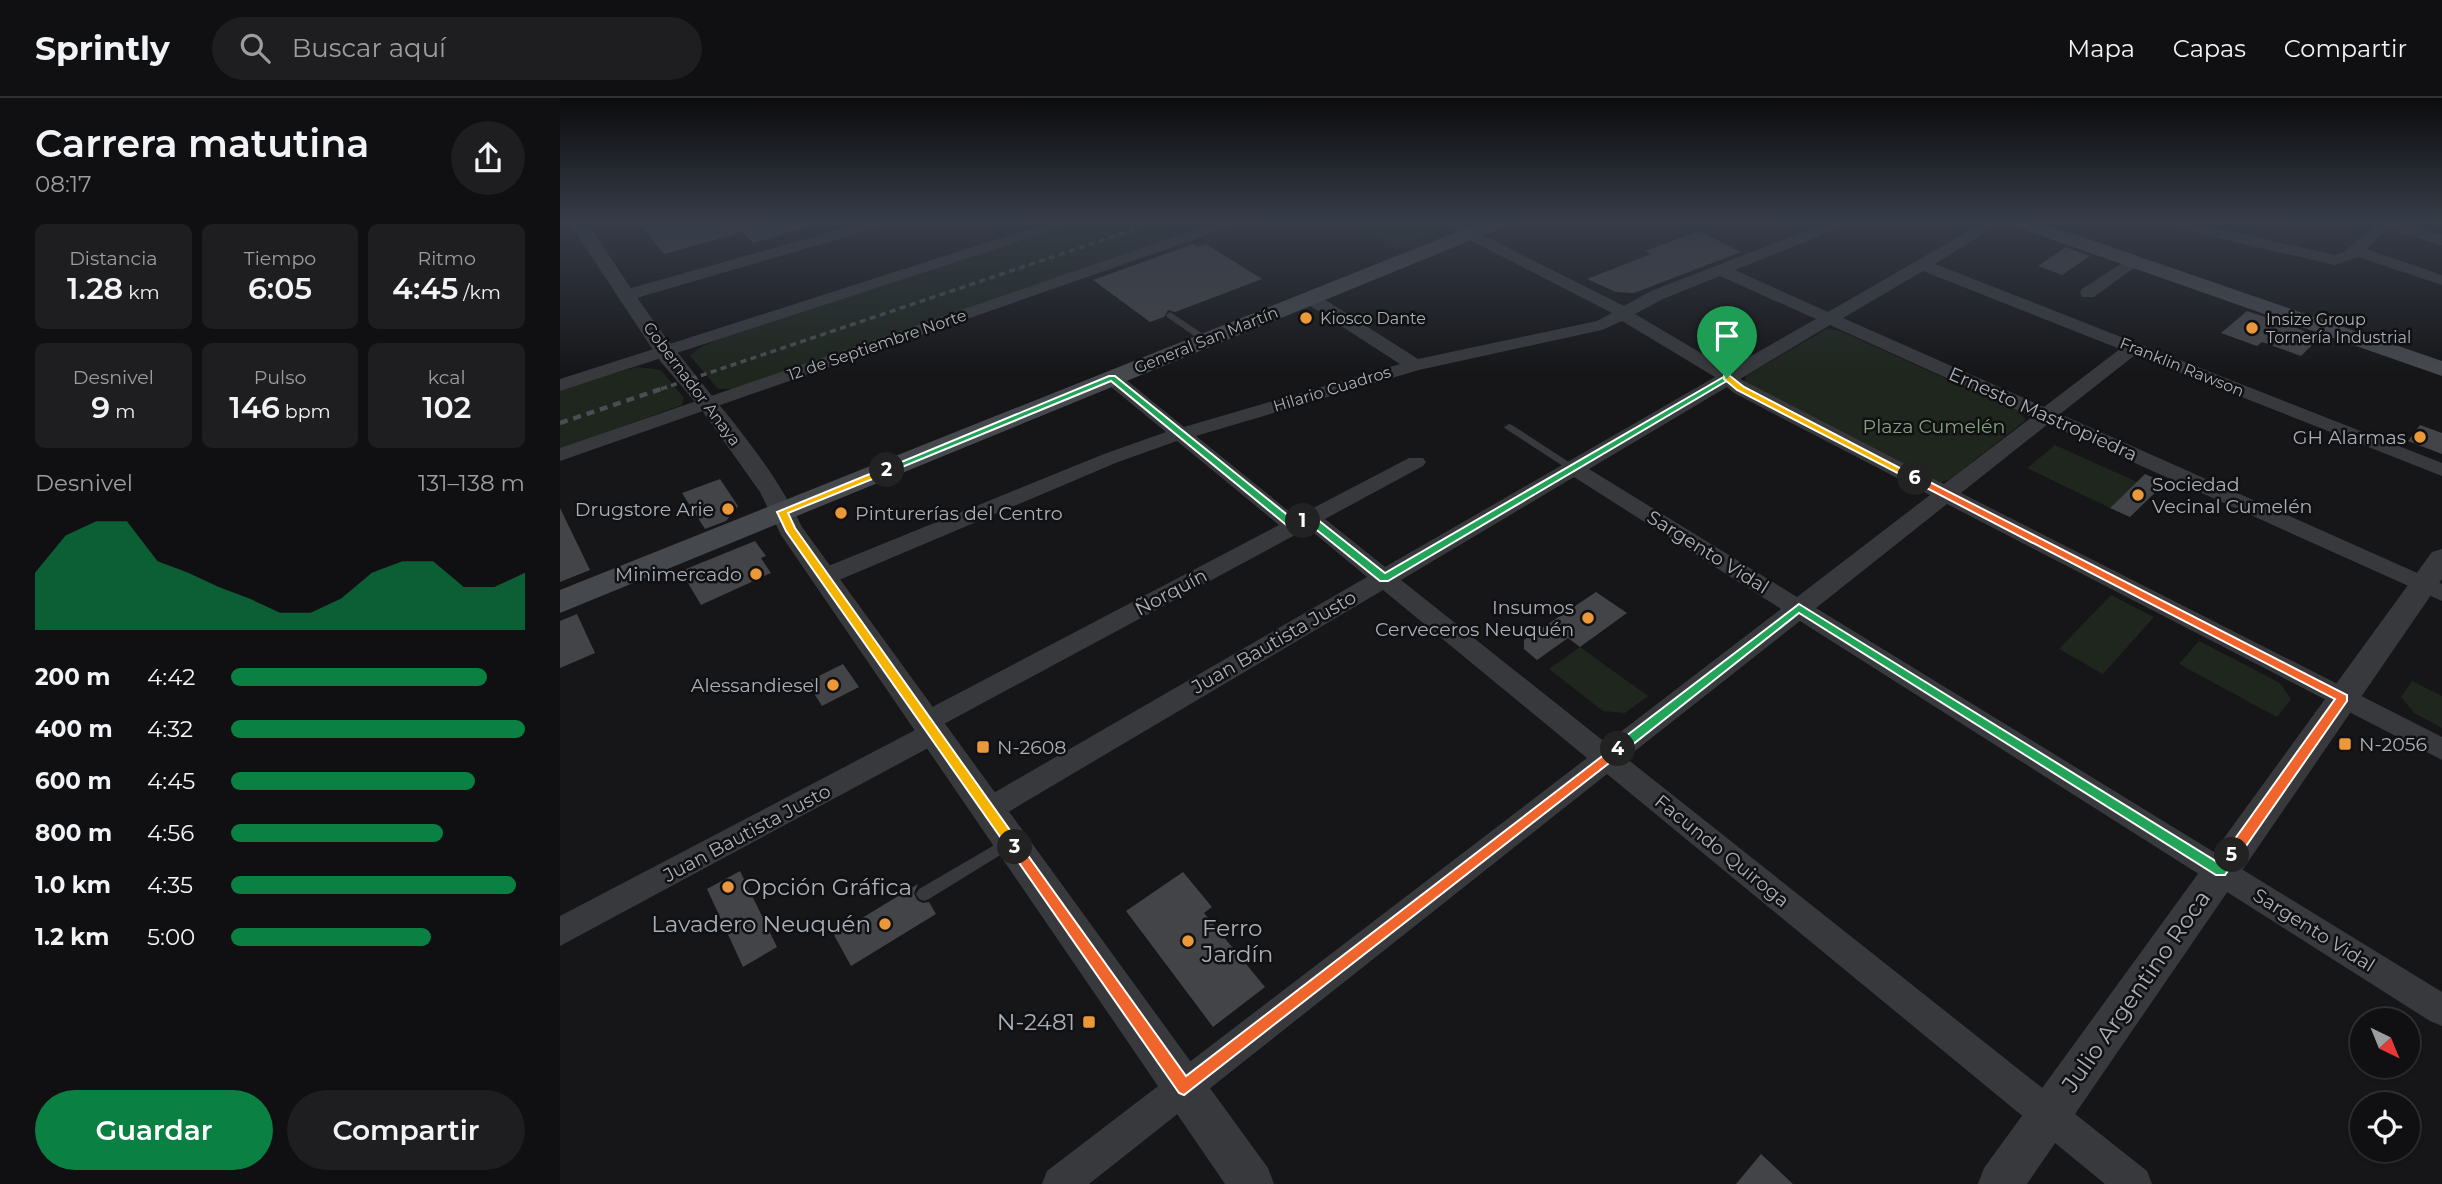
<!DOCTYPE html>
<html lang="es">
<meta charset="utf-8">
<style>
body{margin:0;font-family:Montserrat,sans-serif;background:#1e1e20;color:#f1f3f6;height:100vh;display:flex;flex-direction:column;font-size:26px;white-space:nowrap}
*{box-sizing:border-box;margin:0}
p{font-size:23px;color:#9c9d9f}
.icon{flex:none;width:38px;height:38px;fill:none;stroke:currentColor;stroke-width:2;stroke-linecap:round;stroke-linejoin:round}
.map{position:relative;flex:1;overflow:hidden}
.side{display:flex;flex-direction:column;background:#101012;width:560px}
.side>*{flex:none}
.needle{width:46px;rotate:137deg}
.tools{position:absolute;left:1790px;top:910px;display:grid;gap:14px}
.tools a{display:grid;place-items:center;width:70px;height:70px;border-radius:50%;background:#101012;box-shadow:0 2px 5px #0004,0 0 0 2px #303032;font-size:35px}
.pin{position:absolute;display:grid;place-items:center;width:60px;height:60px;color:#fff;margin:-72px -30px;border-radius:50% 50% 50% 0;rotate:-45deg;box-shadow:0 0 7px #0007}
.pin .icon{rotate:45deg}
.km{position:absolute;width:35px;height:35px;margin:-18px;border-radius:50%;background:#222;color:#fff;font-size:19px;line-height:35px;text-align:center}
.round{display:grid;place-items:center;flex:none;width:74px;height:74px;border-radius:37px;background:#1e1e20}
.overview{display:flex;align-items:center;justify-content:space-between;height:119px;padding:0 35px}
h1{font-size:38px;font-weight:600;line-height:52px}
.figures{display:grid;grid-template-columns:repeat(3,1fr);gap:10px;height:119px;padding:7px 35px}
.figures div{display:grid;align-content:center;border-radius:10px;background:#1e1e20;text-align:center}
.figures b{font-size:30px;font-weight:600}
.figures small{font-size:19px;font-weight:400}
.figures p{font-size:19px}
.chart{height:196px;padding:14px 35px}
.chart p{display:flex;justify-content:space-between}
.chart svg{width:100%;height:126px;margin-top:7px;fill:#0b8043;opacity:.7}
.cta{display:flex;gap:14px;margin-top:auto;padding:14px 35px}
.cta a{flex:1;height:80px;border-radius:42px;background:#0b8043;color:#fff;font-size:28px;font-weight:600;line-height:80px;text-align:center}
.cta a+a{background:#1e1e20;color:#f1f3f6}
ul{padding:0 35px;list-style:none;font-size:23px}
li{display:grid;grid-template-columns:112px 84px 1fr;align-items:center;height:52px}
li i{height:18px;border-radius:9px;background:#0b8043}
header{display:flex;align-items:center;gap:42px;box-sizing:border-box;height:98px;padding:0 35px;background:#101012;border-bottom:2px solid #303032}
header strong{font-size:33px}
nav{display:flex;gap:38px;margin-inline-start:auto;font-size:24px}
.search{width:490px;height:63px;background:#1e1e20;display:flex;align-items:center;gap:18px;box-sizing:border-box;padding:0 24px;border-radius:38px;color:#9c9d9f;font-size:26px}
main{display:flex;flex:1;min-height:0}
.map>svg:first-child{display:block}
.green{fill:#1e261e}
.building{fill:#434448}
.lines{fill:none;stroke-linecap:round;stroke-linejoin:round}
.service{fill:#37393d;fill-rule:evenodd}
.minor{fill:#37393d;fill-rule:evenodd}
.tertiary{fill:#37393d;fill-rule:evenodd}
.secondary{fill:#45484d;fill-rule:evenodd}
.rail-far1{stroke:#4a4d52;stroke-width:3.5;stroke-dasharray:6 4.5;stroke-linecap:butt}
.rail{stroke:#4a4d52;stroke-width:4.5;stroke-dasharray:8 6;stroke-linecap:butt}
.split-1{fill:#22a559;stroke:#fff;stroke-width:2}
.split-2{fill:#22a559;stroke:#fff;stroke-width:2}
.split-3{fill:#f5b400;stroke:#fff;stroke-width:2}
.split-4{fill:#f0652b;stroke:#fff;stroke-width:2}
.split-5{fill:#22a559;stroke:#fff;stroke-width:2}
.split-6{fill:#f0652b;stroke:#fff;stroke-width:2}
.split-7{fill:#f5b400;stroke:#fff;stroke-width:2}
.poi-dot{fill:#eb983b;stroke:#111113;stroke-width:2.5}
.labels{text-anchor:middle;dominant-baseline:central;stroke-width:5;stroke-linejoin:round;paint-order:stroke}
.far-poi-label{font-size:16px;fill:#a9afb7;stroke:#111113;text-anchor:start}
.far-street-label{font-size:16px;fill:#a9afb7;stroke:#111113}
.street-label{font-size:19px;fill:#a9afb7;stroke:#111113}
.park-label{font-size:19px;fill:#83a280;stroke:#111113}
.poi-label{font-size:19px;fill:#a9afb7;stroke:#111113;text-anchor:end}
.near-poi-label{font-size:23px;fill:#a9afb7;stroke:#111113;text-anchor:start}
.near-street-label{font-size:23px;fill:#a9afb7;stroke:#111113}
</style>
<header>
<strong>Sprintly</strong>
<div class="search"><svg class="icon" aria-label="search" viewBox="0 0 24 24"><circle cx="10" cy="10" r="6"/><path d="M15 15l6 6"/></svg>Buscar aquí</div>
<nav><a>Mapa</a><a>Capas</a><a>Compartir</a></nav>
</header>
<main>
<section class="side">
<div class="overview"><div><h1>Carrera matutina</h1><p>08:17</p></div><a class="round"><svg class="icon" aria-label="share" viewBox="0 0 24 24"><path d="M12 15V3M7 8l5-5 5 5M5 13v7h14v-7"/></svg></a></div>
<div class="figures">
<div><p>Distancia</p><b>1.28<small> km</small></b></div>
<div><p>Tiempo</p><b>6:05</b></div>
<div><p>Ritmo</p><b>4:45<small> /km</small></b></div>
</div>
<div class="figures">
<div><p>Desnivel</p><b>9<small> m</small></b></div>
<div><p>Pulso</p><b>146<small> bpm</small></b></div>
<div><p>kcal</p><b>102</b></div>
</div>
<div class="chart"><p><span>Desnivel</span>131–138 m</p>
<svg viewBox="0 0 160 44" preserveAspectRatio="none"><path d="M0 44V24L10 11L20 6L30 6L40 20L50 24L60 29L70 33L80 38L90 38L100 33L110 24L120 20L130 20L140 29L150 29L160 24V44z"/></svg>
</div>
<ul>
<li><b>200 m</b>4:42<i style="width:87%"></i></li>
<li><b>400 m</b>4:32<i style="width:100%"></i></li>
<li><b>600 m</b>4:45<i style="width:83%"></i></li>
<li><b>800 m</b>4:56<i style="width:72%"></i></li>
<li><b>1.0 km</b>4:35<i style="width:97%"></i></li>
<li><b>1.2 km</b>5:00<i style="width:68%"></i></li>
</ul>
<div class="cta"><a>Guardar</a><a>Compartir</a></div>
</section>
<div class="map">
<svg width="1882" height="1086" viewBox="0 0 1882 1086">
<rect width="100%" height="100%" fill="#161618"/>
<path class="green" d="M 523,123 L 661,123 L 174,291 L 158,291 L 130,258 L 139,250 L 162,240 Z
M 784,123 L 859,123 L 881,133 L 837,151 Z
M 1267,231 L 1280,233 L 1458,313 L 1466,322 L 1389,382 L 1381,384 L 1184,284 L 1187,277 Z
M 77,269 L 101,272 L 124,300 L 122,307 L 0,351 L 0,291 Z
M 1495,347 L 1577,384 L 1550,410 L 1467,370 Z
M 1551,497 L 1594,519 L 1543,576 L 1499,551 Z
M 1639,543 L 1720,585 L 1731,601 L 1717,619 L 1619,566 Z
M 1020,549 L 1088,598 L 1065,615 L 1043,613 L 989,571 Z
M 1852,583 L 1882,598 L 1882,630 L 1854,615 L 1841,599 Z"/>
<path class="building" d="M 77,123 L 251,123 L 252,128 L 193,145 L 183,134 L 104,156 Z
M 1139,133 L 1181,154 L 1074,195 L 1056,194 L 1027,181 L 1091,156 L 1085,153 Z
M 633,146 L 637,149 L 646,146 L 702,181 L 615,214 L 608,212 L 604,219 L 590,224 L 533,182 Z
M 1506,149 L 1530,158 L 1502,177 L 1478,168 Z
M 1687,213 L 1723,225 L 1760,239 L 1741,258 L 1702,244 L 1697,248 L 1661,235 Z
M 1860,327 L 1882,335 L 1882,356 L 1848,343 Z
M 1585,376 L 1605,385 L 1570,419 L 1550,410 Z
M 160,381 L 178,408 L 166,423 L 145,431 L 122,395 Z
M 0,410 L 30,472 L 0,484 Z
M 195,443 L 206,458 L 201,460 L 211,475 L 141,507 L 121,473 Z
M 1036,494 L 1067,515 L 1020,549 L 1008,540 L 977,562 L 964,551 L 964,542 Z
M 17,516 L 35,555 L 0,570 L 0,523 Z
M 283,566 L 299,589 L 262,608 L 247,584 Z
M 180,773 L 217,849 L 183,869 L 147,791 Z
M 623,774 L 652,809 L 644,815 L 705,889 L 653,929 L 566,813 Z
M 358,786 L 354,795 L 357,802 L 363,805 L 369,804 L 376,816 L 291,868 L 274,837 Z
M 1201,1056 L 1233,1086 L 1176,1086 Z"/>
<g class="lines">
<path class="service" d="M 610,214 L 649,240 L 649,244 L 643,244 L 607,219 L 606,217 Z
M 949,326 L 952,327 L 1018,370 L 1013,373 L 1009,372 L 946,331 L 944,329 Z
M 450,738 L 455,740 L 457,744 L 455,748 L 369,801 L 364,803 L 359,801 L 356,796 L 359,791 Z"/>
<path class="minor" d="M 309,123 L 333,123 L 330,126 L 73,201 L 61,201 L 59,197 L 61,193 Z
M 494,123 L 516,123 L 513,126 L 0,293 L 0,281 Z
M 660,123 L 682,123 L 679,126 L 0,363 L 0,350 Z
M 877,123 L 895,123 L 1064,208 L 1091,193 L 1272,123 L 1292,123 L 1290,126 L 1175,172 L 1268,214 L 1426,123 L 1443,123 L 1375,166 L 1882,365 L 1882,378 L 1575,257 L 1500,316 L 1882,486 L 1882,503 L 1488,326 L 1401,395 L 1882,639 L 1882,662 L 1387,406 L 1256,510 L 1882,894 L 1882,928 L 1870,923 L 1240,523 L 1066,660 L 1587,1073 L 1592,1086 L 1545,1086 L 1047,676 L 529,1086 L 482,1086 L 487,1073 L 1027,660 L 823,492 L 438,720 L 428,724 L 418,720 L 414,712 L 418,704 L 807,479 L 748,430 L 382,627 L 387,635 L 383,642 L 0,848 L 0,818 L 357,631 L 353,624 L 357,617 L 719,427 L 617,343 L 558,364 L 272,485 L 264,487 L 256,485 L 252,479 L 256,473 L 544,356 L 606,334 L 545,284 L 543,280 L 545,276 L 559,276 L 624,329 L 840,266 L 744,204 L 742,200 L 744,196 L 756,196 L 858,261 L 1037,223 L 1052,215 L 879,126 ZM 1363,173 L 1560,251 L 1484,309 L 1283,220 ZM 1160,178 L 1256,221 L 1168,271 L 1075,216 L 1103,201 ZM 1062,223 L 1155,279 L 825,469 L 765,421 L 863,368 L 866,364 L 863,360 L 849,360 L 736,419 L 636,338 L 859,272 L 1042,232 ZM 1270,227 L 1472,319 L 1384,386 L 1180,281 ZM 1167,289 L 1174,295 L 1370,397 L 1237,499 L 1029,371 ZM 1014,379 L 1221,511 L 1046,645 L 841,482 Z
M 1598,123 L 1624,123 L 1775,157 L 1783,155 L 1815,127 L 1810,123 L 1832,123 L 1882,137 L 1882,147 L 1828,131 L 1806,151 L 1882,177 L 1882,187 L 1798,159 L 1775,167 L 1606,128 Z
M 1573,158 L 1579,160 L 1581,163 L 1579,166 L 1534,199 L 1522,199 L 1520,195 L 1522,191 Z"/>
<path class="tertiary" d="M 8,123 L 26,123 C 56,167 84,213 118,255 C 162,312 211,364 242,429 L 708,1070 L 714,1086 L 665,1086 L 221,437 L 200,394 L 141,311 L 101,264 Z
M 1882,451 L 1882,481 L 1467,1086 L 1418,1086 L 1424,1070 L 1872,454 Z"/>
<path class="secondary" d="M 924,123 L 951,123 L 948,127 L 0,515 L 0,492 Z
M 1447,123 L 1476,123 L 1882,263 L 1882,278 L 1450,127 Z"/>
<path class="rail-far1" d="M 101,291 L 599,123"/>
<path class="rail" d="M 0,325 L 107,289"/>
</g>
<linearGradient id="sky" x2="0" y2="1"><stop stop-color="#0c0c0d"/><stop offset="0.45" stop-color="#363c48"/><stop offset="1" stop-color="#363c48" stop-opacity="0"/></linearGradient>
<rect width="1882" height="275" fill="url(#sky)"/>
<path class="split-1" d="M 1167,277 L 1170,281 L 828,483 L 820,483 L 748,425 L 743,426 L 738,423 L 745,418 L 753,418 L 825,475 Z"/>
<path class="split-2" d="M 549,278 L 555,278 L 735,423 L 743,420 L 748,423 L 747,426 L 730,430 L 551,283 L 330,374 L 322,372 Z"/>
<path class="split-3" d="M 327,369 L 331,372 L 330,374 L 228,415 L 235,430 L 459,745 L 459,753 L 450,753 L 226,433 L 217,414 Z"/>
<path class="split-4" d="M 1058,646 L 1064,651 L 1062,655 L 624,997 L 619,995 L 448,749 L 455,744 L 459,745 L 626,978 Z"/>
<path class="split-5" d="M 1239,506 L 1659,765 L 1667,752 L 1672,751 L 1679,757 L 1665,777 L 1656,777 L 1239,515 L 1062,655 L 1053,655 L 1053,648 Z"/>
<path class="split-6" d="M 1351,378 L 1358,378 L 1787,597 L 1787,603 L 1677,761 L 1667,761 L 1667,752 L 1775,601 L 1351,382 Z"/>
<path class="split-7" d="M 1164,278 L 1170,278 L 1184,289 L 1359,380 L 1351,382 L 1177,292 L 1164,281 Z"/>
<g class="poi-dot">
<circle cx="746" cy="220" r="7"/>
<circle cx="1692" cy="230" r="7"/>
<circle cx="1860" cy="339" r="7"/>
<circle cx="1578" cy="397" r="7"/>
<circle cx="168" cy="411" r="7"/>
<circle cx="281" cy="415" r="7"/>
<circle cx="196" cy="476" r="7"/>
<circle cx="1028" cy="520" r="7"/>
<circle cx="273" cy="587" r="7"/>
<rect x="1778" y="639" width="14" height="14" rx="3.5"/>
<rect x="416" y="642" width="14" height="14" rx="3.5"/>
<circle cx="168" cy="789" r="7"/>
<circle cx="325" cy="826" r="7"/>
<circle cx="628" cy="843" r="7"/>
<rect x="522" y="917" width="14" height="14" rx="3.5"/>
</g>
<g class="labels">
<g class="far-poi-label">
<text x="760" y="220">Kiosco Dante</text>
<text x="1706" y="221">Insize Group<tspan x="1706" dy="18">Tornería Industrial</tspan></text>
</g>
<g class="far-street-label">
<text transform="translate(646 242) rotate(-22)">General San Martín</text>
<text transform="translate(317 247) rotate(-19)">12 de Septiembre Norte</text>
<text transform="translate(1622 269) rotate(22)">Franklin Rawson</text>
<text transform="translate(132 286) rotate(53)">Gobernador Anaya</text>
<text transform="translate(772 291) rotate(-17)">Hilario Cuadros</text>
</g>
<g class="street-label">
<text transform="translate(1483 316) rotate(24)">Ernesto Mastropiedra</text>
<text transform="translate(1148 454) rotate(32)">Sargento Vidal</text>
<text transform="translate(611 494) rotate(-28)">Ñorquín</text>
<text transform="translate(714 544) rotate(-30)">Juan Bautista Justo</text>
<text transform="translate(187 735) rotate(-28)">Juan Bautista Justo</text>
<text transform="translate(1162 753) rotate(39)">Facundo Quiroga</text>
<text transform="translate(1754 832) rotate(32)">Sargento Vidal</text>
</g>
<g class="park-label">
<text x="1374" y="328">Plaza Cumelén</text>
</g>
<g class="poi-label">
<text x="1846" y="339">GH Alarmas</text>
<text x="1592" y="386" text-anchor="start">Sociedad<tspan x="1592" dy="22">Vecinal Cumelén</tspan></text>
<text x="154" y="411">Drugstore Arie</text>
<text x="295" y="415" text-anchor="start">Pinturerías del Centro</text>
<text x="182" y="476">Minimercado</text>
<text x="1014" y="509">Insumos<tspan x="1014" dy="22">Cerveceros Neuquén</tspan></text>
<text x="259" y="587">Alessandiesel</text>
<text x="1799" y="646" text-anchor="start">N-2056</text>
<text x="437" y="649" text-anchor="start">N-2608</text>
</g>
<g class="near-poi-label">
<text x="182" y="789">Opción Gráfica</text>
<text x="311" y="826" text-anchor="end">Lavadero Neuquén</text>
<text x="642" y="830">Ferro<tspan x="642" dy="26">Jardín</tspan></text>
<text x="515" y="924" text-anchor="end">N-2481</text>
</g>
<g class="near-street-label">
<text transform="translate(1576 893) rotate(-55)">Julio Argentino Roca</text>
</g>
</g>
</svg>
<div class="tools">
<a><svg class="needle" viewBox="-14 -14 28 28"><path d="M0-13l5 13h-10z" fill="#e53935"/><path d="M0 13l5-13h-10z" fill="#9c9d9f"/></svg></a>
<a><svg class="icon" aria-label="locate" viewBox="0 0 24 24"><circle cx="12" cy="12" r="6"/><path d="M12 2v4M12 18v4M2 12h4M18 12h4"/></svg></a>
</div>
<div class="pin" style="left:1167px;top:280px;background:#1e9e55"><svg class="icon" aria-label="arrive" viewBox="0 0 24 24"><path d="M6 21V4h12l-3 4 3 4H6"/></svg></div>
<b class="km" style="left:743px;top:423px">1</b>
<b class="km" style="left:327px;top:372px">2</b>
<b class="km" style="left:455px;top:749px">3</b>
<b class="km" style="left:1058px;top:651px">4</b>
<b class="km" style="left:1672px;top:757px">5</b>
<b class="km" style="left:1355px;top:380px">6</b>
</div>
</main>
